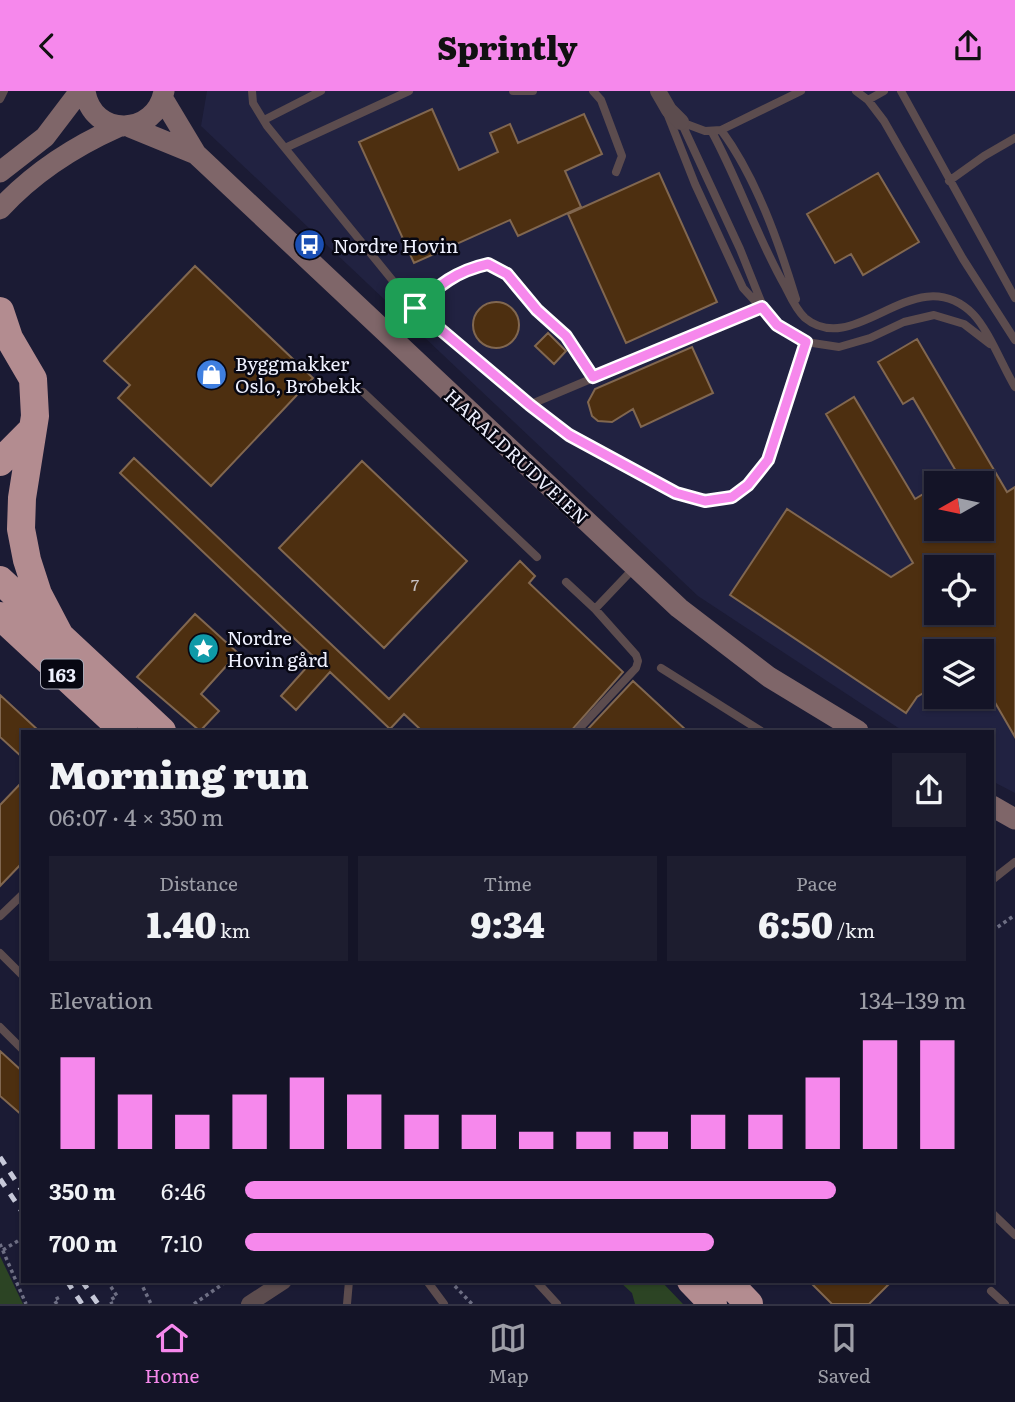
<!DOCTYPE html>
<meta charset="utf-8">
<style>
body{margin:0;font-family:Literata,serif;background:#1d1d2f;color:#f1f3f6;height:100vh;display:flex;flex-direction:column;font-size:26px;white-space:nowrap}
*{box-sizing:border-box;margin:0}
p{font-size:23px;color:#9d9ea7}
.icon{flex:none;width:38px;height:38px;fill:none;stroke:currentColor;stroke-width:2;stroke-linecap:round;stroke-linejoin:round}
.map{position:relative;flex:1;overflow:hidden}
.drawer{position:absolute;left:21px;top:639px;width:973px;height:553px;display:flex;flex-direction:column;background:#141427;border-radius:0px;box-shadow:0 2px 5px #0004,0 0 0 2px #334}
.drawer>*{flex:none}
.needle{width:46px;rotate:261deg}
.controls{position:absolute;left:924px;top:380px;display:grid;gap:14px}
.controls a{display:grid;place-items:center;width:70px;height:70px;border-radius:0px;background:#141427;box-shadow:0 2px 5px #0004,0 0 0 2px #334;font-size:35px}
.pin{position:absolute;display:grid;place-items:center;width:60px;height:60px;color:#fff;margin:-30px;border-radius:14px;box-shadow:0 4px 10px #0006}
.round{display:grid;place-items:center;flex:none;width:74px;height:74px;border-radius:0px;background:#1d1d2f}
.headline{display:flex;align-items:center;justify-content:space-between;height:119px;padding:0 28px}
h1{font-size:38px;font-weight:800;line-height:52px}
.metrics{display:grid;grid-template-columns:repeat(3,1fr);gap:10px;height:119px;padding:7px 28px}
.metrics div{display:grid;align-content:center;border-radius:0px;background:#1d1d2f;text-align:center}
.metrics b{font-size:35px;font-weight:800}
.metrics small{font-size:19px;font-weight:400}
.metrics p{font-size:19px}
.chart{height:196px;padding:14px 28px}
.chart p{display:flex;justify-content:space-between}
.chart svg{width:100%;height:126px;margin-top:7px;stroke:#f688ec;stroke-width:6}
ul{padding:0 28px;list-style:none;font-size:23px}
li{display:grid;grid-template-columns:112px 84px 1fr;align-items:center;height:52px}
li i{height:18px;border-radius:9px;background:#f688ec}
header{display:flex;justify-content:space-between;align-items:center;height:91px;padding:0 28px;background:#f688ec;color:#111;font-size:32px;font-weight:800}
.dock{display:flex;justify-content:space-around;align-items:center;height:98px;border-top:2px solid #334;background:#141427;font-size:19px;color:#9d9ea7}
.dock a{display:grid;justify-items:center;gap:4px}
.dock .current{color:#f688ec}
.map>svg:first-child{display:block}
.built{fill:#212241;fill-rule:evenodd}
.green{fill:#2c4424}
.building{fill:#4d2f10;stroke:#816750;stroke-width:2;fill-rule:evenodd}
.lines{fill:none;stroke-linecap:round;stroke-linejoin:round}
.path{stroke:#6d6e83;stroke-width:3.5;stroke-dasharray:3.5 3.5;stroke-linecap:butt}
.lane{stroke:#5c4c4e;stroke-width:8}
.street{stroke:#5c4c4e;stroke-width:16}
.secondary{stroke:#7f6669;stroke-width:21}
.highway{stroke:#b38c90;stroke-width:28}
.rail{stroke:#c6c8d8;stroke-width:5;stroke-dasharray:9 9;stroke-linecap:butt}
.route-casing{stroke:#fff;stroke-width:14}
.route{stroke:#f688ec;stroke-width:9}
.labels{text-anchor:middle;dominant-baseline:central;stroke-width:5;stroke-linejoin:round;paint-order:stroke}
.number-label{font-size:16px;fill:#c6c0c2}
.shield{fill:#070712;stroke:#a9aab7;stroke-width:2}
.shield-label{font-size:18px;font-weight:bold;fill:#eef0fe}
.poi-label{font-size:19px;fill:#eef0fe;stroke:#070712;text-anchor:start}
.street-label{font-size:19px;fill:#eef0fe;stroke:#070712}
</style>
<header><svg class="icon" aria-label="back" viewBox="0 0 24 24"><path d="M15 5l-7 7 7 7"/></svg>Sprintly<svg class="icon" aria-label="share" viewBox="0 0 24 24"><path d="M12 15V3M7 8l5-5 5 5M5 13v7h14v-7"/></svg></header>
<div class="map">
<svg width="1015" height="1213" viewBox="0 0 1015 1213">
<rect width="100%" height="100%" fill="#1b1b34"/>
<path class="built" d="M 207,0 L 1015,0 L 1015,702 L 992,690 L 992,640 L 903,640 L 698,505 L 201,35 ZM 936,392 L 982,392 L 982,438 L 936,438 ZM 936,476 L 982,476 L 982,522 L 936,522 ZM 936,560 L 982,560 L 982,606 L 936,606 Z"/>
<path class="green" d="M 0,1165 L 23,1213 L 0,1213 Z
M 619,1190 L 661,1190 L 683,1213 L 635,1213 L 632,1202 Z"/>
<path class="building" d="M 432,18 L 459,79 L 498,61 L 490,42 L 510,33 L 518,52 L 584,23 L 602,63 L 565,80 L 581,116 L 518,145 L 510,129 L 414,172 L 359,51 Z
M 659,82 L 717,211 L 626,252 L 568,123 Z
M 878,82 L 919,151 L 863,184 L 851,163 L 835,172 L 807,123 Z
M 195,175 L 313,287 L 211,395 L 118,307 L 130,294 L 104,270 Z
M473 234a23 23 0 1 1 46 0a23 23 0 1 1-46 0Z
M 548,242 L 566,260 L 554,273 L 535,255 Z
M 917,248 L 1007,401 L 1015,396 L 1015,646 L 982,589 L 982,560 L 936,560 L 936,594 L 917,606 L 906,622 L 730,504 L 787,418 L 891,486 L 913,472 L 826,323 L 854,306 L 915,408 L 930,399 L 936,410 L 936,438 L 982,438 L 982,392 L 963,392 L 913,307 L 903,313 L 878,271 ZM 936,476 L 982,476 L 982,522 L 936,522 Z
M 692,256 L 713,302 L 641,336 L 633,318 L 612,331 L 598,330 L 592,325 L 588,311 L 595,298 Z
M 134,367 L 389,608 L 520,470 L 535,485 L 529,492 L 623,581 L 571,640 L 422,640 L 404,623 L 390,638 L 330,581 L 296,619 L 281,605 L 315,567 L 120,382 Z
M 362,370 L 467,470 L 384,557 L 279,457 Z
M 195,523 L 238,562 L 201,603 L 219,620 L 200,640 L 137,586 Z
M 633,590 L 687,640 L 586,640 Z
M 0,604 L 39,640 L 23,640 L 23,667 L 0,646 Z
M 23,690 L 23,771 L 0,795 L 0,714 Z
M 0,960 L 23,981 L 23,1025 L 0,1005 Z
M 809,1190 L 892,1190 L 869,1213 L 832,1213 Z"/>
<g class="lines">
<path class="path" d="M 992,840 L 1015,824
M 0,1153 L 26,1213
M 3,1159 L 21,1148
M 107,1190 L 117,1205 L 110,1209 L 112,1213
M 140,1190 L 151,1213
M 450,1190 L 472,1213
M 57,1213 L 54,1209 L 60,1206
M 194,1213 L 227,1190"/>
<path class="lane" d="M 252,0 L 253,12 L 267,35 L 415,217 L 529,314 L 569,344 L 676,403 L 705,410 L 732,406 L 748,394 L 768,369 L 806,251
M 513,0 L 533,0
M 593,0 L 601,9 L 622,65 L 616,81
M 856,0 L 868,9 L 884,30 L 963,168 L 1015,249
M 901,0 L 1015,207
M 0,8 L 4,0
M 868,9 L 884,0
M 667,22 L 695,93 L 743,197 L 777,234 L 792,245 L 806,251 L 839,256 L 870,247 L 904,231 L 934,224 L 964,233 L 990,253
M 264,29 L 321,0
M 681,31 L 740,158 L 762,213
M 681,31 L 705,40 L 721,39 L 801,0
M 721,39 C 756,86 779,152 796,208
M 712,41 C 739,91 757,146 785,195 C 790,205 796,219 805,227 C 856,269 915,166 973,223 C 988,238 1003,276 1015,296
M 285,57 L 409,0
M 949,90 L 984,65 L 1015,47
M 415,217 C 438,196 458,180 488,173 L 507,183 L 536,219 L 566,245 L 593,286
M 363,301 L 537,466
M 529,314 L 762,216
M 566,491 L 595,518
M 661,577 L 761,640
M 577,640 L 636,577 L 638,570 L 636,564 L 595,518 L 634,477
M 992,789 L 1015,771
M 0,825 L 23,803
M 0,862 L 23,885
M 0,936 L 23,959
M 992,1122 L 1015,1144
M 427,1190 L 444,1213
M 536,1190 L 557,1213
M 991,1200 L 1005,1213
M 347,1213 L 349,1190"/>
<path class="street" d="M 658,0 L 669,19 L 681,31
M 249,1213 L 284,1190"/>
<path class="secondary" d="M 85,0 C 92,47 156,46 164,0
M 163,8 L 196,63 L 679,517 L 769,586 L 858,640
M 130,36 L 196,63
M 0,81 L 45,46 L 80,0
M 0,118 C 34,81 73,56 118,36
M 992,715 L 1015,728"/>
<path class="highway" d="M 0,220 L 9,247 L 33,288 L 35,325 L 22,407 L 21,438 L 27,469 L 38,503 L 60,545
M 0,371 L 31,340
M 0,489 L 162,640
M 0,525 L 124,640
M 691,1190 L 713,1213
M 727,1190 L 749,1213"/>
<path class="rail" d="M 0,1066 L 23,1101
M 0,1088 L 23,1122
M 67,1190 L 82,1213
M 82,1190 L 98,1213"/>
</g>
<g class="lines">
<defs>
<path id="route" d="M 488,173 L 507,183 L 537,219 L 566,245 L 593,286 L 762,216 L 777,234 L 806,251 L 768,369 L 748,394 L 732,406 L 705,410 L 676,402 L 569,344 L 530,314 L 415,217 C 439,194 456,180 488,173 Z"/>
</defs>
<use href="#route" class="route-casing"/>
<use href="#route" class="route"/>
</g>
<defs>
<symbol id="bus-disc" viewBox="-11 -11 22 22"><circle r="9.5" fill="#1a4fb4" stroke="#070712"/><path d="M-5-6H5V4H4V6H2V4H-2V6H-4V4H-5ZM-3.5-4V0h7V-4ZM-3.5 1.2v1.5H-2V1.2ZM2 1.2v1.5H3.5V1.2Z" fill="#fff"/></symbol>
<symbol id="shop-disc" viewBox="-11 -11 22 22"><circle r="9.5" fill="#3f7fe0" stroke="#070712"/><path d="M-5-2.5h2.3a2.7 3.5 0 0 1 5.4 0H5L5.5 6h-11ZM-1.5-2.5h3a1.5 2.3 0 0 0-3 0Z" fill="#fff"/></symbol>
<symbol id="sight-disc" viewBox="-11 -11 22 22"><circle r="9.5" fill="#0f9aa8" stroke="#070712"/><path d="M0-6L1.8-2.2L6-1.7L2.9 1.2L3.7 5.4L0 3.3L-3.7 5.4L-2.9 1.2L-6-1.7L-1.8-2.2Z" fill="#fff"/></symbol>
</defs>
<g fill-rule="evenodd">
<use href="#bus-disc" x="292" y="136" width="35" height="35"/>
<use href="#shop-disc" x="194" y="266" width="35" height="35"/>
<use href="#sight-disc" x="186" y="540" width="35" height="35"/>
</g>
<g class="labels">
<g class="number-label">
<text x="415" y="493">7</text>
</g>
<rect class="shield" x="41" y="568.5" width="42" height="29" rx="5"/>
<g class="shield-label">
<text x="62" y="583">163</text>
</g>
<g class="poi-label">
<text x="333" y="154">Nordre Hovin</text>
<text x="235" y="272">Byggmakker<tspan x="235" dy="22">Oslo, Brobekk</tspan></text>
<text x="227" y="546">Nordre<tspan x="227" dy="22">Hovin gård</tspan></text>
</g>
<g class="street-label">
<text transform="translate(517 365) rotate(43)">HARALDRUDVEIEN</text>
</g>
</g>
</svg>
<div class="controls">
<a><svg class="needle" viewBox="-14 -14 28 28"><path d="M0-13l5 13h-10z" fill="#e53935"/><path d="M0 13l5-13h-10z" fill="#9d9ea7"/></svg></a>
<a><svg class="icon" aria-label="locate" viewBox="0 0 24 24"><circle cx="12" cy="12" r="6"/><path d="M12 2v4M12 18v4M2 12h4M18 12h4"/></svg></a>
<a><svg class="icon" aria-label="layers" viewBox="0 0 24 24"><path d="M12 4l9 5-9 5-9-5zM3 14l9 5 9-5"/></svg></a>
</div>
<div class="pin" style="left:415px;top:217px;background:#1e9e55"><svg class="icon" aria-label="arrive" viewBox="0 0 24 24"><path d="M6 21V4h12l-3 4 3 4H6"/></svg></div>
<section class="drawer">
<div class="headline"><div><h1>Morning run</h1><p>06:07 · 4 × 350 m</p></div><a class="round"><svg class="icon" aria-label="share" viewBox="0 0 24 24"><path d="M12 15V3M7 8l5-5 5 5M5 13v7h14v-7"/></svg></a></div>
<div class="metrics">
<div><p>Distance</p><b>1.40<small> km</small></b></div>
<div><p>Time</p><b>9:34</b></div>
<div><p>Pace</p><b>6:50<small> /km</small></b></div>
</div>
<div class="chart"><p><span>Elevation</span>134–139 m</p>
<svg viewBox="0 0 160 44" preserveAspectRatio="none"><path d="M5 44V12M15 44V25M25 44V32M35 44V25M45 44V19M55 44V25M65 44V32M75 44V32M85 44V38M95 44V38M105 44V38M115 44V32M125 44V32M135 44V19M145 44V6M155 44V6"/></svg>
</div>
<ul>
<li><b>350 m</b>6:46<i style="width:82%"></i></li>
<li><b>700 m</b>7:10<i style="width:65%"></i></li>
</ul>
</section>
</div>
<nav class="dock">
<a class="current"><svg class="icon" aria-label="home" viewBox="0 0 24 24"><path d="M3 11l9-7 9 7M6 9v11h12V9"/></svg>Home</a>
<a><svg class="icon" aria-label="map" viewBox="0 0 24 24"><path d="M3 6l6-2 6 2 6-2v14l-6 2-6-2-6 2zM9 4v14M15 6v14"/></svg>Map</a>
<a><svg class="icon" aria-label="saved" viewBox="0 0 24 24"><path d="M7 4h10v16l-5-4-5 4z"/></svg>Saved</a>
</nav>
